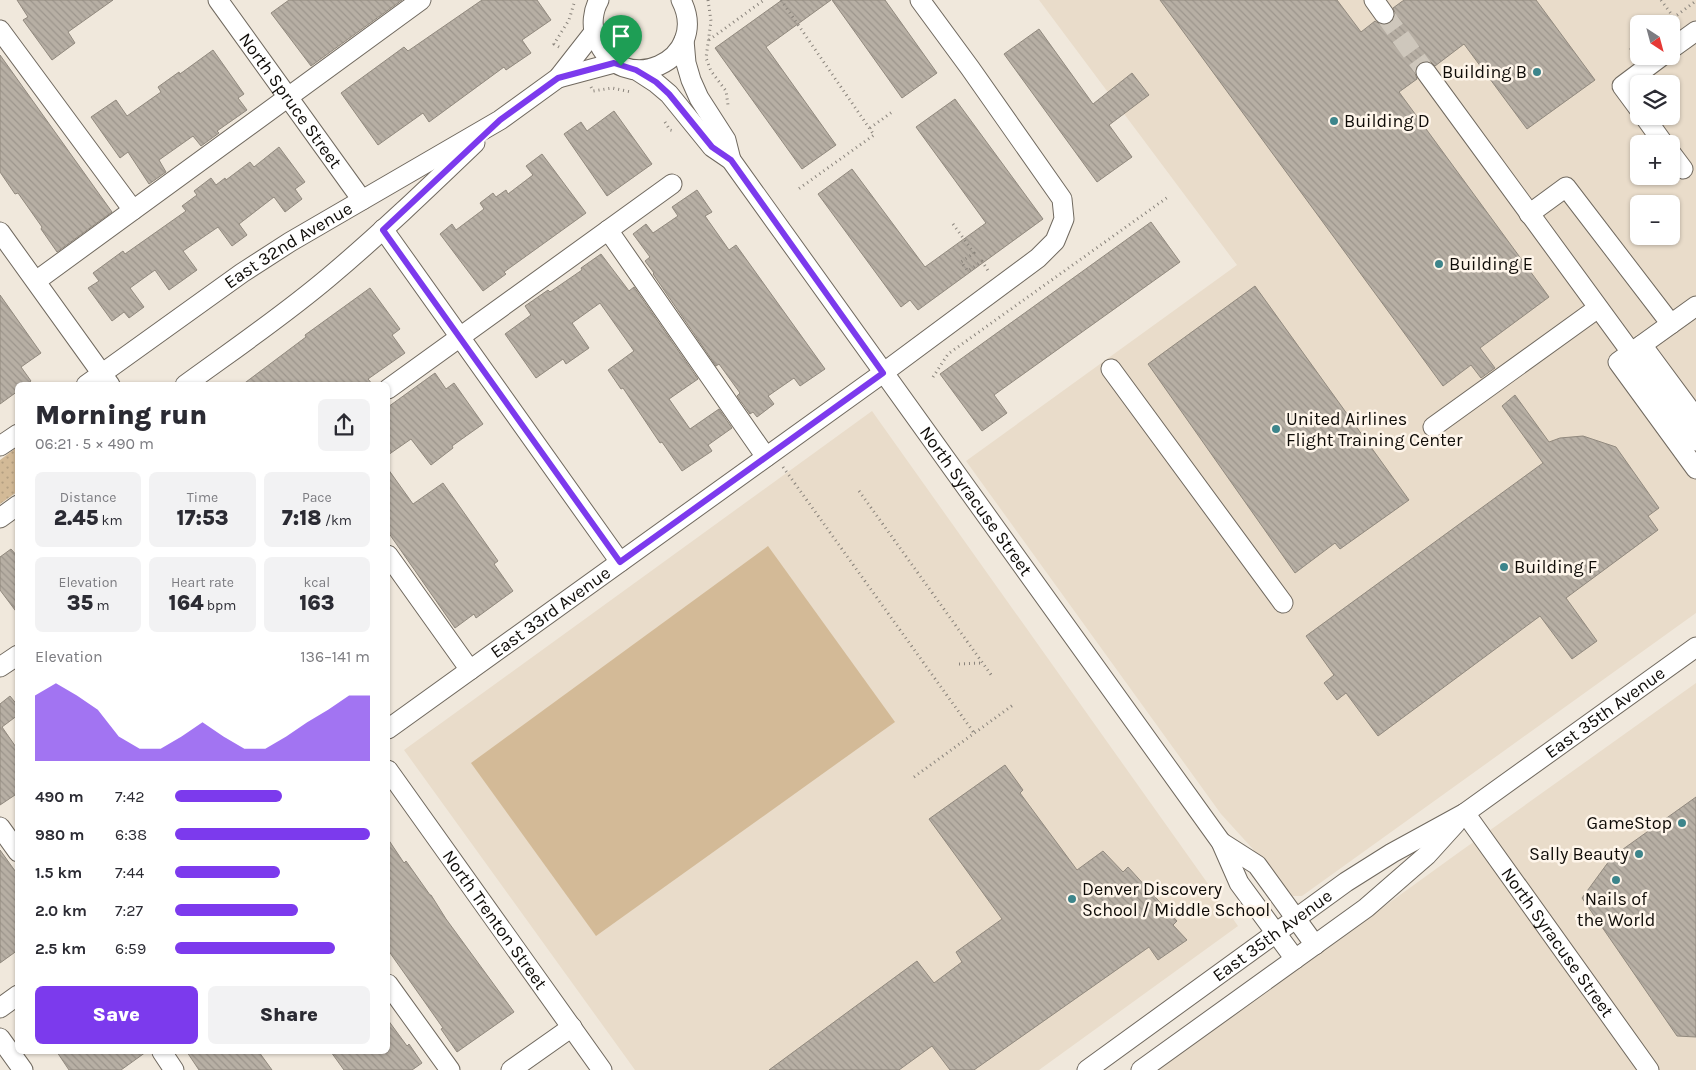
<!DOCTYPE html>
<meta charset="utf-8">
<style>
body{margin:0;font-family:Karla,sans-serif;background:#f2f2f3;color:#2b2b33;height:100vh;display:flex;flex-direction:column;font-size:19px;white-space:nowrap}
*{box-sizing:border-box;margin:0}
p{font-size:16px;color:#7c7c81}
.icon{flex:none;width:28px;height:28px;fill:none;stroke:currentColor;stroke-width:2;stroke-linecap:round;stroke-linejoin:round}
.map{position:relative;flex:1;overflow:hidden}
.sheet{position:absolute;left:15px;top:382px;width:375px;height:672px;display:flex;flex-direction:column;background:#fff;border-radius:8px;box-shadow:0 1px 4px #0004}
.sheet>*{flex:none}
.needle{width:32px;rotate:144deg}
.tools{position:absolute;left:1630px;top:15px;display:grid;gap:10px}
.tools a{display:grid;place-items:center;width:50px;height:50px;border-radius:8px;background:#fff;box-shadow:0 1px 4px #0004;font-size:25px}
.pin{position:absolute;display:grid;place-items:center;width:42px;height:42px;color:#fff;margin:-51px -21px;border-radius:50% 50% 50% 0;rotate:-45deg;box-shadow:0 0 5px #0007}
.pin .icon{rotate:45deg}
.round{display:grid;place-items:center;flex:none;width:52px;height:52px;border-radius:8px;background:#f2f2f3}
.summary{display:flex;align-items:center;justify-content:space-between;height:85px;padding:0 20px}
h1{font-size:28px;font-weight:800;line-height:38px}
.figures{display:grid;grid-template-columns:repeat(3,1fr);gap:8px;height:85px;padding:5px 20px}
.figures div{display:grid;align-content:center;border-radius:8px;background:#f2f2f3;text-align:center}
.figures b{font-size:21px;font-weight:800}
.figures small{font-size:14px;font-weight:400}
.figures p{font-size:14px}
.chart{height:140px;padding:10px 20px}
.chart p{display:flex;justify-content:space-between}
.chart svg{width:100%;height:90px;margin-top:5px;fill:#7c3aed;opacity:.7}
.cta{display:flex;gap:10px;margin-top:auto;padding:10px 20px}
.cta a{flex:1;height:58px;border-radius:8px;background:#7c3aed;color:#fff;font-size:20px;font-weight:800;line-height:58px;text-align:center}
.cta a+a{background:#f2f2f3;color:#2b2b33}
ul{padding:0 20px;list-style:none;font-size:16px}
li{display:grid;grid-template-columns:80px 60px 1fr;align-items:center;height:38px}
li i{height:12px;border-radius:6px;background:#7c3aed}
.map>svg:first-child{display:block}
.built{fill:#e9dcca;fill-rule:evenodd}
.grass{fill:url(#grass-dots)}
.green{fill:#d3ba97}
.building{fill:url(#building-back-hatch);stroke:#91897e}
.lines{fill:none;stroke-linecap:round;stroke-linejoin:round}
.minor-tunnel{stroke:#cec7bc;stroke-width:19;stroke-dasharray:19 9;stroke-linecap:butt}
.minor-casing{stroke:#70695f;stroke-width:21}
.path{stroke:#89837b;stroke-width:3;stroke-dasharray:1 4;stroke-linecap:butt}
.minor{stroke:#fff;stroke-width:19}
.route-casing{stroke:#fff;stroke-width:10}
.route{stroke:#7c3aed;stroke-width:6}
.poi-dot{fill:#3d858b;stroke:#fef5ea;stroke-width:2}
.labels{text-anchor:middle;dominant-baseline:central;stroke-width:5;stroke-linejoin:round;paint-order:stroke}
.poi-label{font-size:18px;fill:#0f0c08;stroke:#fef5ea;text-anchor:start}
.street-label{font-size:18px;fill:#0f0c08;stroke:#fef5ea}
</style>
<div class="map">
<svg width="1696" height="1070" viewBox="0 0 1696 1070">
<defs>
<pattern id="grass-dots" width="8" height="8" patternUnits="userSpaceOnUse" patternTransform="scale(1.25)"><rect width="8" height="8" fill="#d3ba97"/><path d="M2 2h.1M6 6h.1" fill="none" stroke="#b49f81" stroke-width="1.8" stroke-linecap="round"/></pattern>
<pattern id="building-back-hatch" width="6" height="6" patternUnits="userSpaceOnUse" patternTransform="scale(1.25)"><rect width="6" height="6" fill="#b7afa4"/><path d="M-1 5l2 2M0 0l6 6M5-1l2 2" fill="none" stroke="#9c958c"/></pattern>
</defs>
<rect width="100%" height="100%" fill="#f0e8dc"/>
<path class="built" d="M 1039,0 L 1696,0 L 1696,613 L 1302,896 L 1290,896 L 1281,887 L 1252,848 L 1221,814 L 966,461 L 1237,265 ZM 1639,24 L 1671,24 L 1671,56 L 1639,56 ZM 1639,84 L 1671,84 L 1671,116 L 1639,116 ZM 1639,144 L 1671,144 L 1671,176 L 1639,176 ZM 1639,204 L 1671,204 L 1671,236 L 1639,236 Z
M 872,411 L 1238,926 L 1039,1070 L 635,1070 L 404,750 Z
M 1696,683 L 1696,1070 L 1158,1070 L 1458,853 Z"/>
<path class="grass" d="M 17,447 L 17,492 L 0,504 L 0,460 Z"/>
<path class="green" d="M 768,546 L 895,722 L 596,936 L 471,763 Z"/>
<path class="building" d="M 17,0 L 113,0 L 68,32 L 75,43 L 52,60 L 23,20 L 28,17 Z
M 289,0 L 402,0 L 311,66 L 271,13 Z
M 482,0 L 537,0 L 551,20 L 522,40 L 531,53 L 506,70 L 504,67 L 429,122 L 423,113 L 378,145 L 341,93 L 404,47 L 408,51 Z
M 782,0 L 831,0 L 766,47 L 836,145 L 802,169 L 715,48 Z
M 832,0 L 885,0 L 937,73 L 902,98 Z
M 1160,0 L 1337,0 L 1361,32 L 1375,21 L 1380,24 L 1385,25 L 1391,23 L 1394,18 L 1395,13 L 1393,8 L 1404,0 L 1536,0 L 1595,80 L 1527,129 L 1464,44 L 1435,66 L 1431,62 L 1425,61 L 1419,63 L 1416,67 L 1415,73 L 1417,79 L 1399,92 L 1549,297 L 1480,348 L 1495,368 L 1481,378 L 1471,365 L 1443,386 Z
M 1039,29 L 1093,104 L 1132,73 L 1149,95 L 1109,125 L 1132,157 L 1097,182 L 1004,54 Z
M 213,50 L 244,94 L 238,98 L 247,110 L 217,131 L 219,133 L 201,146 L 193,136 L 159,160 L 166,172 L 149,184 L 128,152 L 120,158 L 91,117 L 116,100 L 127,116 L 161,92 L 158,87 L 179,72 L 180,74 Z
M 0,55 L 112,212 L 57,252 L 41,229 L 42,227 L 18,193 L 15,194 L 0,172 Z
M 955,99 L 1043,219 L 918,310 L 910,300 L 901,307 L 818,194 L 852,169 L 925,267 L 986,223 L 916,127 Z
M 614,111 L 652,164 L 607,196 L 564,134 L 581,122 L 587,131 Z
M 279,147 L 305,182 L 295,189 L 302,199 L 285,212 L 274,197 L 239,224 L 247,235 L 232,246 L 218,227 L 183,251 L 197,270 L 169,290 L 155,270 L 130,288 L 144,307 L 129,318 L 124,312 L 112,321 L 88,288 L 99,281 L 93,273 L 123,251 L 125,254 L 186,211 L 182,206 L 197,195 L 194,191 L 211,178 L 216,185 L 225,178 L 226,180 L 250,162 L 254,167 Z
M 542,154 L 586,213 L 504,272 L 506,274 L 483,291 L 440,234 L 452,224 L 456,230 L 484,209 L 480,203 L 493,193 L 496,197 L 506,190 L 508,194 L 533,175 L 526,166 Z
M 697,190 L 712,212 L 705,216 L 729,250 L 736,245 L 825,369 L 800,386 L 794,378 L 768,396 L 774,404 L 757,417 L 753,412 L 750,414 L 737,396 L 740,393 L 719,364 L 716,366 L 653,274 L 654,273 L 645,261 L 650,257 L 633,234 L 646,224 L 653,233 L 678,216 L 672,207 Z
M 1151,222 L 1180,262 L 994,395 L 1007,413 L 982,431 L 940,374 Z
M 601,254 L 629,291 L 634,287 L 698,379 L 669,399 L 690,429 L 719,409 L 732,428 L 708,445 L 712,451 L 682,471 L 662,442 L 660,443 L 623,388 L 621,389 L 608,370 L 634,351 L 600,303 L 572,323 L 589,348 L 566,364 L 563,359 L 536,378 L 505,334 L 531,315 L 525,306 L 548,290 L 550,292 L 582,270 L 581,268 Z
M 1255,286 L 1409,500 L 1340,549 L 1335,543 L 1295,573 L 1148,364 Z
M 370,288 L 400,329 L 392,335 L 405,353 L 368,379 L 373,385 L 242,385 L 306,337 L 305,335 Z
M 0,295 L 41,353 L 21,367 L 31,381 L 26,385 L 18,385 L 18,391 L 0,404 Z
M 435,373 L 446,389 L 454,383 L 483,424 L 452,446 L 453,448 L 431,465 L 411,439 L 388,455 L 388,407 Z
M 1515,395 L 1549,442 L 1560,438 L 1583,436 L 1616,447 L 1659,508 L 1648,516 L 1658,530 L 1566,598 L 1597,641 L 1572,659 L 1540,616 L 1378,736 L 1346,693 L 1337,700 L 1324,683 L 1334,675 L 1306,636 L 1543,463 L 1502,406 Z
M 388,469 L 413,504 L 443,483 L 498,561 L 494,564 L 513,591 L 476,618 L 474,614 L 455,628 L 388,532 Z
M 11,549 L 18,557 L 18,614 L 0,590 L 0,557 Z
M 10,696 L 18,706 L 18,715 L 2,727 L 18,750 L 18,793 L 0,805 L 0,704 Z
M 1005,765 L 1023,790 L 1020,793 L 1077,870 L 1103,851 L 1123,872 L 1128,867 L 1177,921 L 1173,925 L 1187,940 L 1158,960 L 1149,947 L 974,1070 L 950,1070 L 932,1046 L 899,1070 L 769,1070 L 917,961 L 934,983 L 962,962 L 956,952 L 1002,919 L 929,819 Z
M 1696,797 L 1696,1037 L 1677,1036 L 1582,898 L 1612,857 Z
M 388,839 L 404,863 L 406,861 L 430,895 L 431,895 L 446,919 L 514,1012 L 457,1052 L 441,1029 L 443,1028 L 388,950 Z
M 0,850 L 18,875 L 18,950 L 0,963 Z
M 388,1020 L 407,1046 L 409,1044 L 422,1063 L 412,1070 L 344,1070 L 331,1052 L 388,1052 Z
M 57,1052 L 146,1052 L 121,1070 L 69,1070 Z
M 187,1052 L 259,1052 L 272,1070 L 199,1070 Z"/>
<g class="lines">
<path class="minor-tunnel" d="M 1384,14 L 1426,72"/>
<defs>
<g id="minor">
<path id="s1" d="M 218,0 L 362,200"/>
<path d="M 599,0 C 593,10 591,26 596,37 C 620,102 712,60 681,0"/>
<path d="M 1374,0 L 1384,14"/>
<path d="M 0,30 L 133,210"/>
<path d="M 684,40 L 686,63 L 691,80 L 699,98 L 726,140 L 731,160"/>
<path d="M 1671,49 L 1696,31"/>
<path id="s2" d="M 636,70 L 656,83 L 669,94 L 712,147 L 731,160 L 1221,842 L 1239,883 L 1295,959"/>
<path d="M 1426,72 L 1696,441"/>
<path d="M 558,78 L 614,63"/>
<path d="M 1639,109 L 1622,86 L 1662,56"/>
<path d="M 1644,116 L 1664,144"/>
<path d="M 1671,153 L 1683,169"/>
<path d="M 1529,214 L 1566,187 L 1671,324"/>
<path d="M 383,229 L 620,562"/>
<path d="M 608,230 L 766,457"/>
<path d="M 0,232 L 110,385"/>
<path d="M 36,281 L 421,0"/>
<path d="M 1696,306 L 1618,362 L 1696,469"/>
<path d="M 1642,345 L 1696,418"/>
<path d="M 1111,369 L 1283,603"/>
<path id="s3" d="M 86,385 L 242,273 L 290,242 L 500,120 L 558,78 L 594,32"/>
<path d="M 185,385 C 233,350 283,316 329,277 C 379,235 427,189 475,143"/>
<path d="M 388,389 L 672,184"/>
<path d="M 1433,427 L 1598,308"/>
<path d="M 0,446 L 18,434"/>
<path d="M 0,518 L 18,505"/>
<path d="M 388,555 L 470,670"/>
<path d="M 0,667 L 18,655"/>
<path id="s4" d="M 388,729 L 883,373 L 1038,258 L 1055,241 L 1064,219 L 1062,199 L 970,68 L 920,0"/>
<path id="s5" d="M 388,770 L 602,1070"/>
<path id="s6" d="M 1465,813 L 1649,1070"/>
<path d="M 0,827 L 18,852"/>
<path d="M 1221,842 L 1257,865 L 1315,945"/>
<path d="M 388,984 L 450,1070"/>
<path d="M 0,1008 L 18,995"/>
<path d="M 0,1038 L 23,1070"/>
<path d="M 162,1052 L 174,1070"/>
<path d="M 511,1070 L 572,1027"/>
<path id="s7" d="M 1087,1070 L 1346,882 L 1392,853 L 1465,813 L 1696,647"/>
<path d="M 1141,1070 L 1366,908 L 1427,855 L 1456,823"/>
</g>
</defs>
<use href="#minor" class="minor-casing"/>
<path class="path" d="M 708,0 L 711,21 L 706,58 L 711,71 L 726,91 L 728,105
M 781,0 L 874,135 L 797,190
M 1661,0 L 1677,22
M 1665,24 L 1696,1
M 709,40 L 764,0
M 559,47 L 554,44 L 569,20 L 575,0
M 1630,50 L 1639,44
M 591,87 L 593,91 L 612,88 L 631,92
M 665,122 L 670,130 L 674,131
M 870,128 L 892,112
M 953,224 L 974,253 L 961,262 L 968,271 L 982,261 L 989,272
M 933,377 L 948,354 L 1168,197
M 783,467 L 974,733
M 859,491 L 992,676
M 959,664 L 982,663
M 914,777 L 1013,705"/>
<use href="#minor" class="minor"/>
</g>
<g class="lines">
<defs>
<path id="route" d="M 614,63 L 636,70 L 656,82 L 669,94 L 712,147 L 731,160 L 883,373 L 620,562 L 383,230 L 500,120 L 558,78 Z"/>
</defs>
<use href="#route" class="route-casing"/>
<use href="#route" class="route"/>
</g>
<g class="poi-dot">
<circle cx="1537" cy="72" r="5"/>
<circle cx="1334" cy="121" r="5"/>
<circle cx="1439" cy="264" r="5"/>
<circle cx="1276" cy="429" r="5"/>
<circle cx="1504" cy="567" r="5"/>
<circle cx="1682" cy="823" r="5"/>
<circle cx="1639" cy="854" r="5"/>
<circle cx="1616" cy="880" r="5"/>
<circle cx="1072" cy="899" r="5"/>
</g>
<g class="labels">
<g class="poi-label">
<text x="1527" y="72" text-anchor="end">Building B</text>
<text x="1344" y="121">Building D</text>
<text x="1449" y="264">Building E</text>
<text x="1286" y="419">United Airlines<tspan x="1286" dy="21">Flight Training Center</tspan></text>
<text x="1514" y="567">Building F</text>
<text x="1672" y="823" text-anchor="end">GameStop</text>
<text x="1629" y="854" text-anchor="end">Sally Beauty</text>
<text x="1082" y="889">Denver Discovery<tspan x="1082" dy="21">School / Middle School</tspan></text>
<text x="1616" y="899" text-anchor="middle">Nails of<tspan x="1616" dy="21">the World</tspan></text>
</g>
<g class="street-label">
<text stroke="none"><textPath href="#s1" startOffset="124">North Spruce Street</textPath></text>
<text stroke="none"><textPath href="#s3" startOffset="246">East 32nd Avenue</textPath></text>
<text stroke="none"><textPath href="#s2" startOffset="552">North Syracuse Street</textPath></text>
<text stroke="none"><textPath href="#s4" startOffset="200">East 33rd Avenue</textPath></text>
<text stroke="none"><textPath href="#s7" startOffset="630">East 35th Avenue</textPath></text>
<text stroke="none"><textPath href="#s5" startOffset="184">North Trenton Street</textPath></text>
<text stroke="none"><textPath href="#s7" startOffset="229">East 35th Avenue</textPath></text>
<text stroke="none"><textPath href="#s6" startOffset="159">North Syracuse Street</textPath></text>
</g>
</g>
</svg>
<div class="tools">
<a><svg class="needle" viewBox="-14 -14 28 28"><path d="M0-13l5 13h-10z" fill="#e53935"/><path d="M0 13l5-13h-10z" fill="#7c7c81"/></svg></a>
<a><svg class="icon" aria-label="layers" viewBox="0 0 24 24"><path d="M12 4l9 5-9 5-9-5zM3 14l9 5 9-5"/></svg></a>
<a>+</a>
<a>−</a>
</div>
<div class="pin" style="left:621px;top:66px;background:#1e9e55"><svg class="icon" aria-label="arrive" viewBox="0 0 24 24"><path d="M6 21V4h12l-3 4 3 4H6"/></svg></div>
<section class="sheet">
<div class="summary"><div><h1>Morning run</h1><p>06:21 · 5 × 490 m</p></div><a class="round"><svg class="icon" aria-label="share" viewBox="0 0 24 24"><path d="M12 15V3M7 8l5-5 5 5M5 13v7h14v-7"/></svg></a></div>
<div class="figures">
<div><p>Distance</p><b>2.45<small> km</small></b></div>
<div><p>Time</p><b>17:53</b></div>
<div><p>Pace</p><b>7:18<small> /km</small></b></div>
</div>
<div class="figures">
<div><p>Elevation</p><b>35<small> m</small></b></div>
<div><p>Heart rate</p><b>164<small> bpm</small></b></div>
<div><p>kcal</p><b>163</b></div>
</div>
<div class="chart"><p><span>Elevation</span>136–141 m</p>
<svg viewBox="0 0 160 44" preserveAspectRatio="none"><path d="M0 44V12L10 6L20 12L30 19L40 32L50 38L60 38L70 32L80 25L90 32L100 38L110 38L120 32L130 25L140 19L150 12L160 12V44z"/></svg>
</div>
<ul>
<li><b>490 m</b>7:42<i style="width:55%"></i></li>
<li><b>980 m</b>6:38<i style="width:100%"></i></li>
<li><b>1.5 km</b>7:44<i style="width:54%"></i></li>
<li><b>2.0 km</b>7:27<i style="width:63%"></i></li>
<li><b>2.5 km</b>6:59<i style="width:82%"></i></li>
</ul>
<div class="cta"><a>Save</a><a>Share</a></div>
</section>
</div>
